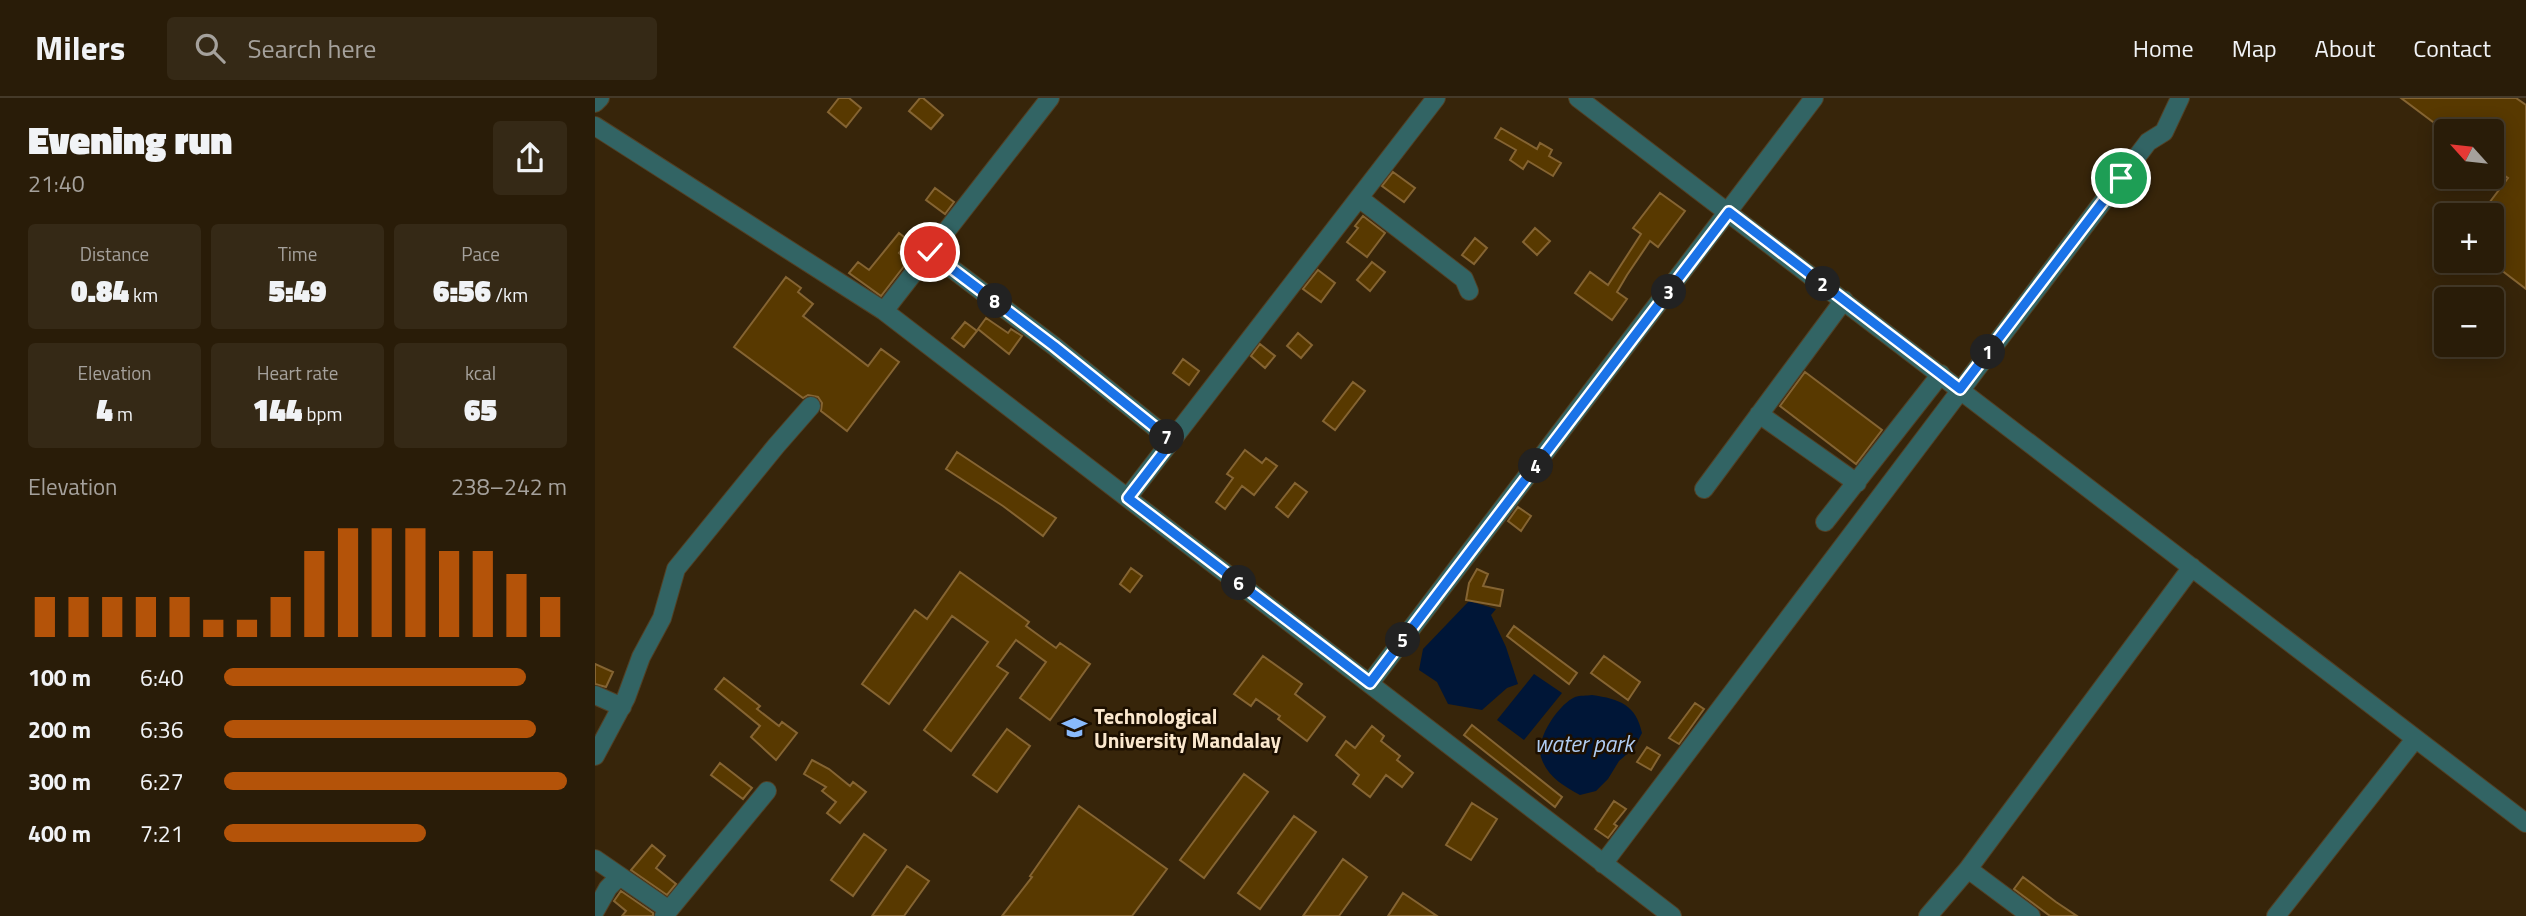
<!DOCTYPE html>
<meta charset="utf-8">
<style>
body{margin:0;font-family:"Titillium Web",sans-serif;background:#352916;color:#f1f3f6;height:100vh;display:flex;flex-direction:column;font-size:26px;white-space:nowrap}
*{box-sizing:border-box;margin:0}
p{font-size:23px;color:#a5a19c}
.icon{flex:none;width:38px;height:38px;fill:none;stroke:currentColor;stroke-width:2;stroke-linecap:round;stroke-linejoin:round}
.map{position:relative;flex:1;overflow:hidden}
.details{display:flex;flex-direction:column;background:#291c08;width:595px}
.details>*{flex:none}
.needle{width:46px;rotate:297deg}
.buttons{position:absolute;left:1839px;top:21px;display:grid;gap:14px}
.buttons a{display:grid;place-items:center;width:70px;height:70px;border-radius:7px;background:#291c08;box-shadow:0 4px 18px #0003,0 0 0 2px #453a29;font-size:35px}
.pin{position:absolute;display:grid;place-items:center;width:60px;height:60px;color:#fff;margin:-30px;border:4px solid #fff;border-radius:50%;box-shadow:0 2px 7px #0007}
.km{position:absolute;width:35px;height:35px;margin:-18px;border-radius:50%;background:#222;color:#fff;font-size:19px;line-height:35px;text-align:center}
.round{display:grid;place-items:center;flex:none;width:74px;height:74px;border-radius:7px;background:#352916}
.overview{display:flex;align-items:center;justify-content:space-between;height:119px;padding:0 28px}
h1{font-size:38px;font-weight:800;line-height:52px}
.figures{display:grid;grid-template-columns:repeat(3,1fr);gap:10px;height:119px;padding:7px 28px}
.figures div{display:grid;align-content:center;border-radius:7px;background:#352916;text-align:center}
.figures b{font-size:30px;font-weight:800}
.figures small{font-size:19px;font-weight:400}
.figures p{font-size:19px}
.chart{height:196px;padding:14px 28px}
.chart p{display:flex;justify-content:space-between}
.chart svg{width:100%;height:126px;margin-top:7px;stroke:#b45309;stroke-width:6}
ul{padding:0 28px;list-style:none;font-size:23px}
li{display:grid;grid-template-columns:112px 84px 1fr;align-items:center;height:52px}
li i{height:18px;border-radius:9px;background:#b45309}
header{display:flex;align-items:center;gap:42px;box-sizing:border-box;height:98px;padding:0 35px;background:#291c08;border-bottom:2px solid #453a29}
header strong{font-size:33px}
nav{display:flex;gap:38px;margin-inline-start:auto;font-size:24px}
.search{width:490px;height:63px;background:#352916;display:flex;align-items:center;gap:18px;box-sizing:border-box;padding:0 24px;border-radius:7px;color:#a5a19c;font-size:26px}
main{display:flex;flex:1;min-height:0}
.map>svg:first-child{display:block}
.water{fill:#001637}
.building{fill:#583900;stroke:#856432;stroke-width:2}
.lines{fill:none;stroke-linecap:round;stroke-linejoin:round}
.street-casing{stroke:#524025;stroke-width:20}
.street{stroke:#326464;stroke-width:18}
.route-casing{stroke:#fff;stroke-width:14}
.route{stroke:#1a73e8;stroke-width:9}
.labels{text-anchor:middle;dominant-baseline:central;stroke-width:5;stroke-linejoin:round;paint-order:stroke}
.poi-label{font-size:21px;font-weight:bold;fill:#fbe8ce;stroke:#1c0f00;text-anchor:start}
.water-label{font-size:23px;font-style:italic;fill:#b0ccf1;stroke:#1c0f00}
</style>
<header>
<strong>Milers</strong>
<div class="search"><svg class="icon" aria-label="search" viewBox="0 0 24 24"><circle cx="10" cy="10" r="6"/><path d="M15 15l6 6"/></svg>Search here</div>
<nav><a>Home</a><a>Map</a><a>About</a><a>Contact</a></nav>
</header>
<main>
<section class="details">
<div class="overview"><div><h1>Evening run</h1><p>21:40</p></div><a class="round"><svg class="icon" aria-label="share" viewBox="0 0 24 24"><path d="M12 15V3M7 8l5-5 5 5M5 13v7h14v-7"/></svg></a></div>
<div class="figures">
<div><p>Distance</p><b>0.84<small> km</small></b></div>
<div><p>Time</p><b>5:49</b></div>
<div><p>Pace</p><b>6:56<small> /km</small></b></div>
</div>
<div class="figures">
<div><p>Elevation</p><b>4<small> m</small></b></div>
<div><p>Heart rate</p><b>144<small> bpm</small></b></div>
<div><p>kcal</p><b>65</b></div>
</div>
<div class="chart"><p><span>Elevation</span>238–242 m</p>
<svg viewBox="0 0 160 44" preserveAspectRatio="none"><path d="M5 44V30M15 44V30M25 44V30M35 44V30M45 44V30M55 44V38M65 44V38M75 44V30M85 44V14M95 44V6M105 44V6M115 44V6M125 44V14M135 44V14M145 44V22M155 44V30"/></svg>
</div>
<ul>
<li><b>100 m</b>6:40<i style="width:88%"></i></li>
<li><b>200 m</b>6:36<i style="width:91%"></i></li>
<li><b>300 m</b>6:27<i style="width:100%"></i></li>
<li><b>400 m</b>7:21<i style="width:59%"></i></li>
</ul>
</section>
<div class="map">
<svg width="1931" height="818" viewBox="0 0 1931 818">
<rect width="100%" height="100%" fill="#37250a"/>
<path class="water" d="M 874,503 L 901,511 L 896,517 L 911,549 L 923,586 L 912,590 L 887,612 L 853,606 L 842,584 L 824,572 L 828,551 Z
M 939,576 L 967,595 L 929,642 L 902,622 Z
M 997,597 C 1025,601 1041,607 1047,635 L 1039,650 L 1024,663 L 1013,681 L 1001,693 L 985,697 C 969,688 952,679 946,659 C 940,641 964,606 980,599 C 985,597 992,598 997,597 Z"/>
<path class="building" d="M 244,0 L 254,0 L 266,10 L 251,29 L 233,14 Z
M 325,0 L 328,0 L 348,17 L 336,31 L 314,13 Z
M 1806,0 L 1921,0 L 1931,7 L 1931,191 L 1897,165 L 1897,117 L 1885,117 L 1913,80 L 1897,69 L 1897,33 L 1850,33 Z
M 906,30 L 942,51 L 945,45 L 957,52 L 954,58 L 966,65 L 958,78 L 933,63 L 928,71 L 915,62 L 921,52 L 900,40 Z
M 798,74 L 820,90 L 809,104 L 787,88 Z
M 340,90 L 359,104 L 350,116 L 331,102 Z
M 1065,95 L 1090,113 L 1063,149 L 1055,143 L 1032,177 L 1022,194 L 1032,201 L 1017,222 L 980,195 L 995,174 L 1013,187 L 1046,136 L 1038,130 Z
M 768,118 L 790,135 L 772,159 L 752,144 L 763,130 L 760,128 Z
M 940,130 L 955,143 L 942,157 L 928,144 Z
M 304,135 L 314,143 L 304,155 L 313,163 L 286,198 L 254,175 L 263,164 L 274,172 Z
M 880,140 L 892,150 L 879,166 L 867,157 Z
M 777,164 L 790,174 L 775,193 L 762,182 Z
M 723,172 L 740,185 L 726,204 L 708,191 Z
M 191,179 L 206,190 L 203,194 L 218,206 L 208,218 L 273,268 L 286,251 L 304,264 L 252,333 L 226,313 L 227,305 L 223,299 L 213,297 L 208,300 L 139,249 Z
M 391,220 L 413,235 L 416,231 L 427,238 L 414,256 L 383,231 Z
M 370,224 L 382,233 L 369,249 L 357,240 Z
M 703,235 L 717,247 L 706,260 L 692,248 Z
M 665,246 L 680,258 L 670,270 L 656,258 Z
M 588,261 L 604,273 L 594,287 L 578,275 Z
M 1210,274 L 1287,332 L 1261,366 L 1185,308 Z
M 758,284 L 770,293 L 740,332 L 728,323 Z
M 650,352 L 667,365 L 671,360 L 682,368 L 659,397 L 647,388 L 630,411 L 621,404 L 638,380 L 632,376 Z
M 362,354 L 461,420 L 448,438 L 408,408 L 351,371 Z
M 700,385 L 712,394 L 693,419 L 681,409 Z
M 923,409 L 936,418 L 926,433 L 913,423 Z
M 536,470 L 547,478 L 535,494 L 525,486 Z
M 882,471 L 893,476 L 888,488 L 908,492 L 905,508 L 871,502 L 874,485 Z
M 365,474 L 434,524 L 431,528 L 461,550 L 465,545 L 495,566 L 455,622 L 425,600 L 451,564 L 421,542 L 402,568 L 413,575 L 356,653 L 329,632 L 393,544 L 357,518 L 294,606 L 267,586 L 320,512 L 332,521 Z
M 919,528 L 982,575 L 974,586 L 912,538 Z
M 668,558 L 707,586 L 700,596 L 730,619 L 712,643 L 683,621 L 685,618 L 661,601 L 656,608 L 639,596 Z
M 1009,558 L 1045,584 L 1033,602 L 996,575 Z
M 0,566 L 18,574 L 11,589 L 0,586 Z
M 129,580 L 165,608 L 162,611 L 184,628 L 187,624 L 202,635 L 181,662 L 156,639 L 165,628 L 120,591 Z
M 1100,605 L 1109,611 L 1084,646 L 1074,640 Z
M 877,627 L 967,699 L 960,709 L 869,637 Z
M 777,628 L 789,638 L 786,643 L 805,658 L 802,662 L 818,675 L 807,689 L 791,677 L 775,699 L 758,686 L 764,677 L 741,657 L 751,643 L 760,650 Z
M 412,631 L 435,648 L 402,694 L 378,677 Z
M 1052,649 L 1065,657 L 1056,672 L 1042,664 Z
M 217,662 L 234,671 L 255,688 L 258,684 L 271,694 L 245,725 L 232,715 L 241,704 L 227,693 L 231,689 L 209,676 Z
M 125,665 L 157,690 L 148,701 L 116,677 Z
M 649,676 L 673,694 L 609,780 L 585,762 Z
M 1019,703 L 1031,711 L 1019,726 L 1022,728 L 1013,740 L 1000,731 Z
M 877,705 L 902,721 L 876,762 L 851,747 Z
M 484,708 L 572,771 L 537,818 L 407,818 L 437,779 L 435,778 Z
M 699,718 L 721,734 L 665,811 L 643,795 Z
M 269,736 L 291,752 L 258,798 L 236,782 Z
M 57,747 L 70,758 L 61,770 L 81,786 L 72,797 L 36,772 Z
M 748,761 L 772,779 L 744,818 L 708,818 Z
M 312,768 L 334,783 L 309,818 L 277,818 Z
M 1428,779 L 1461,804 L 1482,818 L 1455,818 L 1419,791 Z
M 26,793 L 58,815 L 58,818 L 27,818 L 31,813 L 19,803 Z
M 808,795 L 842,818 L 793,818 Z"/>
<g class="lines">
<defs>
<path id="street" d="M 983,0 L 1931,725
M 0,5 L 5,0
M 0,28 L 289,213 L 1077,818
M 764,100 L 869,181 L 874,193
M 335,154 L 459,248 L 577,343
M 289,213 L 455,0
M 1164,316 L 1262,385
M 1109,391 L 1249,202
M 533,399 L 841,0
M 1230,424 L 1346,276
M 775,585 L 1219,0
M 0,597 L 27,609
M 0,658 L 31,600 L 46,559 L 67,520 L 81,471 L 181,348 L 216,308
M 0,761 L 74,812
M 1008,766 L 1553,44 L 1569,34 L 1585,0
M 1373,771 L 1436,818
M 0,813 L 13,790 L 24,779
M 69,818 L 172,693
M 1333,818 L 1373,771 L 1597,469
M 1681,818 L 1820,641"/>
</defs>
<use href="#street" class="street-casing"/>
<use href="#street" class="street"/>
</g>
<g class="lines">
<defs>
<path id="route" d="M 335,154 L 459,248 L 577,343 L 533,400 L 775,585 L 1134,114 L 1365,291 L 1526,80"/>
</defs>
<use href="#route" class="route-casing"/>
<use href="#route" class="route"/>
</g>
<defs>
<symbol id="university-bare" viewBox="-9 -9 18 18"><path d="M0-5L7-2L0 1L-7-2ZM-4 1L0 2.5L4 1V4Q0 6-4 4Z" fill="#89bafc" stroke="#1c0f00" stroke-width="2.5" paint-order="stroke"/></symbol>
</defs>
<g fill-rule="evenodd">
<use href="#university-bare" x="462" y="612" width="35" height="35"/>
</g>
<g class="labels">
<g class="poi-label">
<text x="499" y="618">Technological<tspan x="499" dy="24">University Mandalay</tspan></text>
</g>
<g class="water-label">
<text x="989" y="645">water park</text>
</g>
</g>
</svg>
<div class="buttons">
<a><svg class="needle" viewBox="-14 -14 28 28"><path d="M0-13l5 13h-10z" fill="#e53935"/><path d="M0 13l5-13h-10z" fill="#a5a19c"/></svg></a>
<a>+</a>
<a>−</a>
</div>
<div class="pin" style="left:1526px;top:80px;background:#1e9e55"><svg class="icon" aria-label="arrive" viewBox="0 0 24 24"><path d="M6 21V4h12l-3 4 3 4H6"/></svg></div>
<div class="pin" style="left:335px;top:154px;background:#d93025"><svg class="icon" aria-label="check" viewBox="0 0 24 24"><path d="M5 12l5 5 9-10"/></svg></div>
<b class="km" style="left:1393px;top:254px">1</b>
<b class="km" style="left:1228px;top:186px">2</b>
<b class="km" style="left:1074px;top:194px">3</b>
<b class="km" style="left:941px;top:368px">4</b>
<b class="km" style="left:808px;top:542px">5</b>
<b class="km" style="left:644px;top:485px">6</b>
<b class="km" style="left:572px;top:339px">7</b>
<b class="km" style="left:400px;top:203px">8</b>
</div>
</main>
